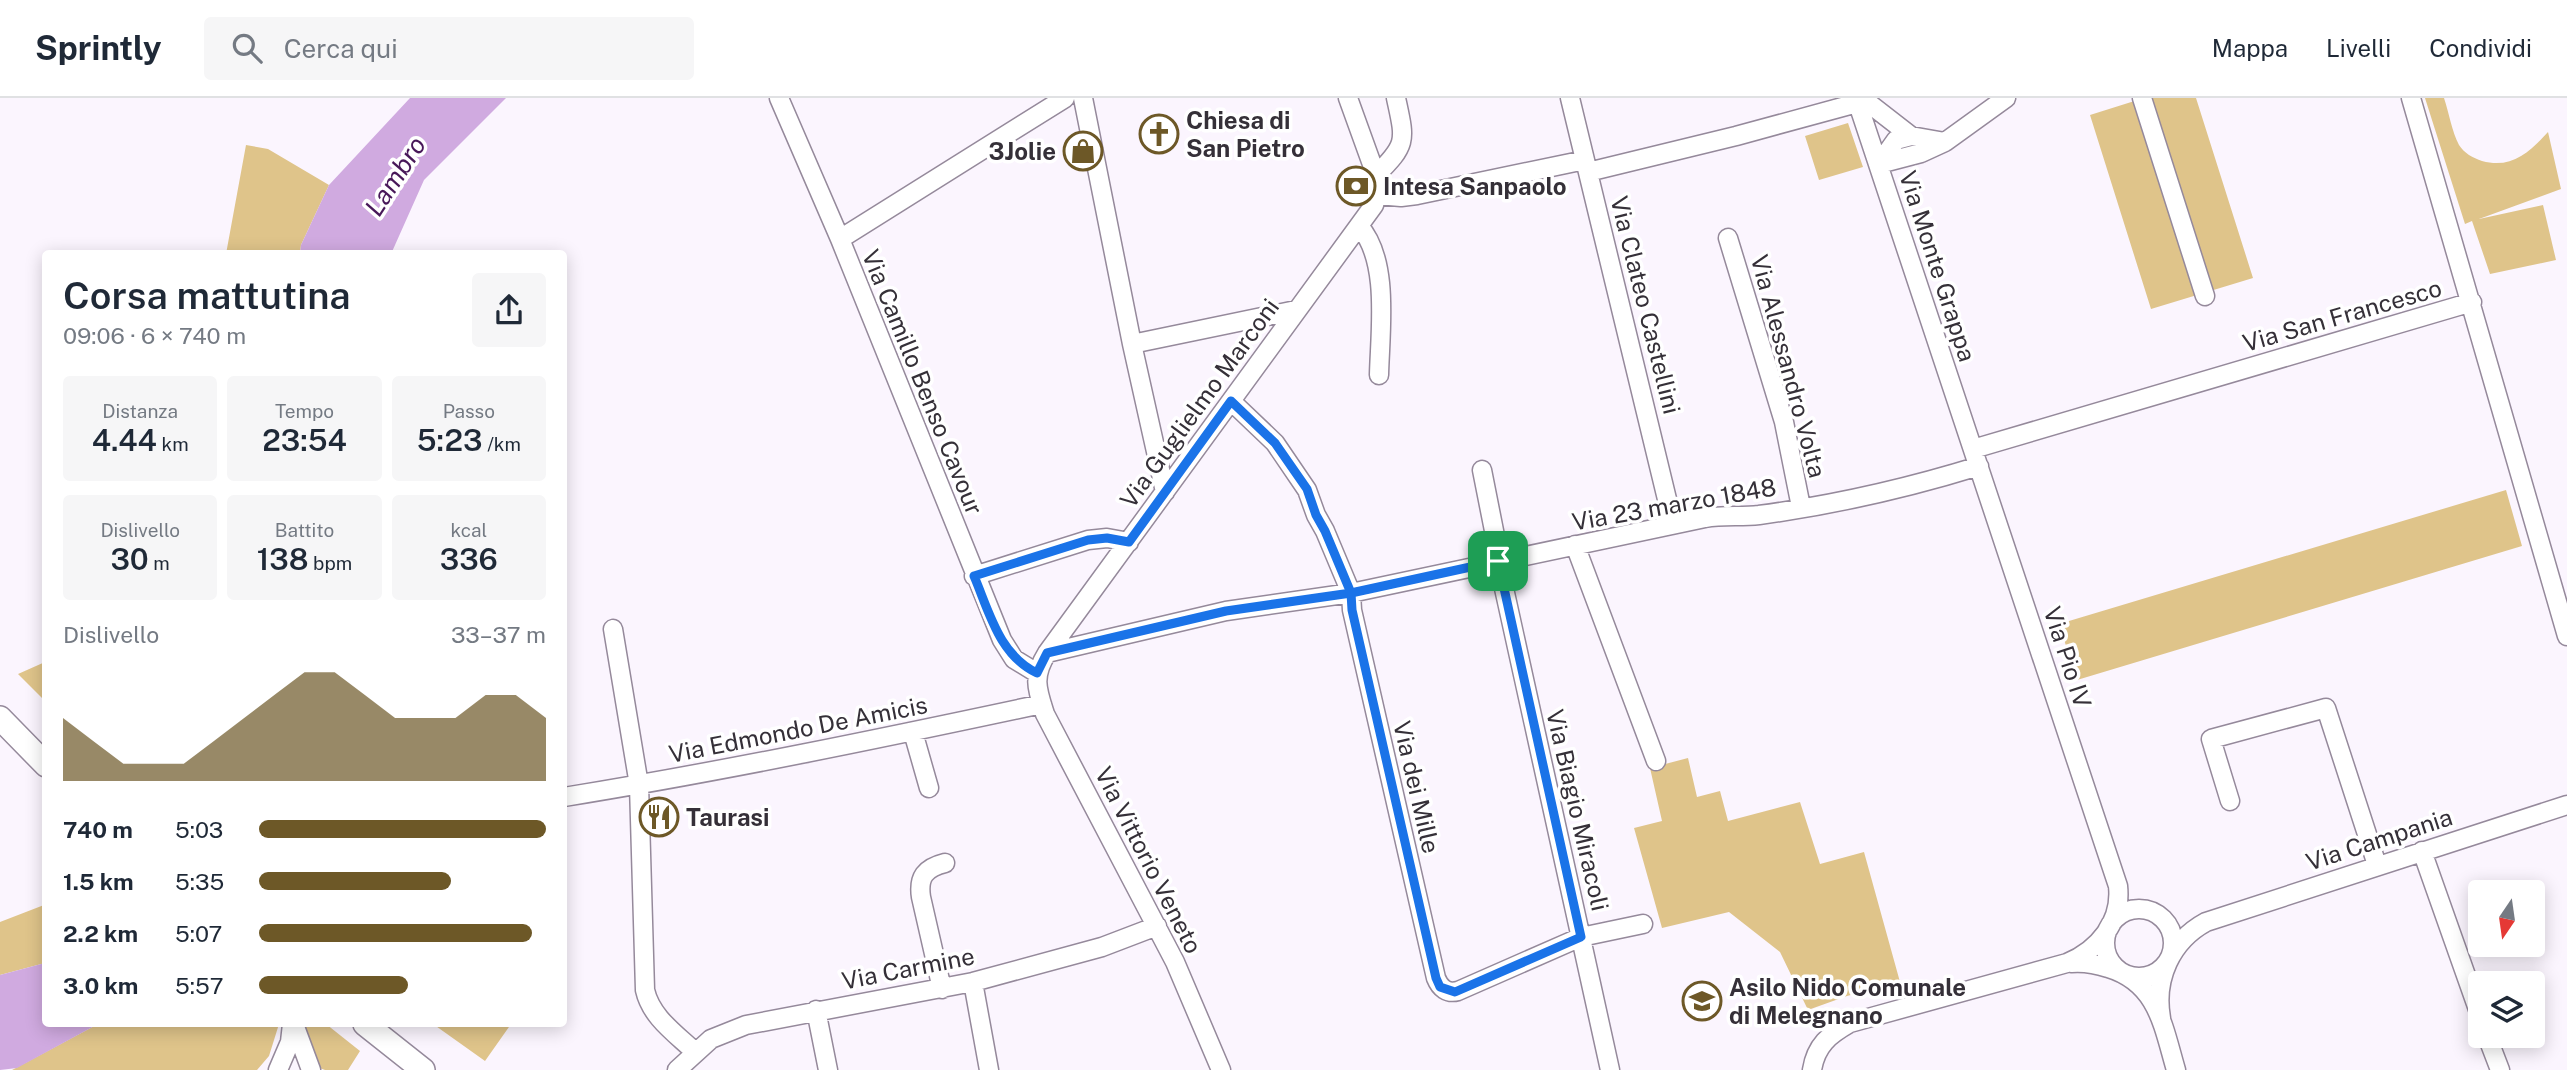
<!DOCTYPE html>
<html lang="it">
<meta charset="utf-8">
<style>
body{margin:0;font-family:"Public Sans",sans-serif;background:#f6f6f7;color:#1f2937;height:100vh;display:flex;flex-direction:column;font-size:26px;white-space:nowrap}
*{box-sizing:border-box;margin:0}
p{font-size:23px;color:#747a83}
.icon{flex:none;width:38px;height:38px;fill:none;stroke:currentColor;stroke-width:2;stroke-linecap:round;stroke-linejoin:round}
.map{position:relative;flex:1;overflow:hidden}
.details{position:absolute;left:42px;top:152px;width:525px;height:777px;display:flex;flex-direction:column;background:#fff;border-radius:7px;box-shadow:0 4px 18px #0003}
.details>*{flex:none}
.needle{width:46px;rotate:193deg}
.fabs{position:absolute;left:2468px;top:782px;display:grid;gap:14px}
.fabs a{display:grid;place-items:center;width:77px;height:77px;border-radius:7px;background:#fff;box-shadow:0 4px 18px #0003;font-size:35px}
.pin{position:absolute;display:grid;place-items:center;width:60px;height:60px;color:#fff;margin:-30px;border-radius:14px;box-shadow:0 4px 10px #0006}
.round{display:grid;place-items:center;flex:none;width:74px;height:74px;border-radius:7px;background:#f6f6f7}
.head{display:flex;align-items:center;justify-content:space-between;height:119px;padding:0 21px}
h1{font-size:38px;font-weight:600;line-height:52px}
.figures{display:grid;grid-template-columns:repeat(3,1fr);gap:10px;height:119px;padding:7px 21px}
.figures div{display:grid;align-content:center;border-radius:7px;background:#f6f6f7;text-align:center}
.figures b{font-size:30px;font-weight:600}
.figures small{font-size:19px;font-weight:400}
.figures p{font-size:19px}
.chart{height:196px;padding:14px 21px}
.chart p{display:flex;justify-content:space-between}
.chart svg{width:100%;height:126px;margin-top:7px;fill:#6d5827;opacity:.7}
ul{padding:0 21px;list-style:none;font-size:23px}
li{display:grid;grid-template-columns:112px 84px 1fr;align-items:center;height:52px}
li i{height:18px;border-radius:9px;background:#6d5827}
header{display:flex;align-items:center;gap:42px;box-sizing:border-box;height:98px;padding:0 35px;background:#fff;border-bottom:2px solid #e0e1e3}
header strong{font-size:33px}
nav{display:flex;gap:38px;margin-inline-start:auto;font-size:24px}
.search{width:490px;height:63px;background:#f6f6f7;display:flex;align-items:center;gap:18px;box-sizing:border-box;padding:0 24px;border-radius:7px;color:#747a83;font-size:26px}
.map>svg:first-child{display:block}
.green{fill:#dfc48a}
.water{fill:#d0aae0}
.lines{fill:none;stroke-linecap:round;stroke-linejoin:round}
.minor-casing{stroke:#95899b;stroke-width:21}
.tertiary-casing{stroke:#95899b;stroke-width:26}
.minor{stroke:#fff;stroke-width:18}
.tertiary{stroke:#fff;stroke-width:23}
.route-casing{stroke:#fff;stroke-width:14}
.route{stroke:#1a73e8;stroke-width:9}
.labels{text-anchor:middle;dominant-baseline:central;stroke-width:7;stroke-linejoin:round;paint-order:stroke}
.poi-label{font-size:24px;font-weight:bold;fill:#353038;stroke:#fff;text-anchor:start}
.street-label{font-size:24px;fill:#353038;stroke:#fff}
.water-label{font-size:26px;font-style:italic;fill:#481859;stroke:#fff}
</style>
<header>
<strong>Sprintly</strong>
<div class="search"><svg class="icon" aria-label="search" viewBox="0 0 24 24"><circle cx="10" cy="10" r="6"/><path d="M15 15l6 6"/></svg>Cerca qui</div>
<nav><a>Mappa</a><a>Livelli</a><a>Condividi</a></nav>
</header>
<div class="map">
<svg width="2567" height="972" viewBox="0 0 2567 972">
<rect width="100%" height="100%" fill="#fbf5fe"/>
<path class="green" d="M 2144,0 L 2196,0 L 2253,180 L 2151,211 L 2090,17 Z
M 2425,0 L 2444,0 C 2449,15 2452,34 2459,47 C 2464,55 2473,60 2482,63 C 2511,71 2529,55 2548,34 L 2561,91 L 2479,121 L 2543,107 L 2556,162 L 2490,176 L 2472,123 L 2465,126 Z
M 1848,25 L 1863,69 L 1819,82 L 1805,38 Z
M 246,47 L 268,51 L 329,87 L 301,147 L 300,156 L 226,156 Z
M 2506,392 L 2522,448 L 2077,582 L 2059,526 Z
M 45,564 L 45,603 L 18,576 Z
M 1688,660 L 1697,699 L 1720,693 L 1728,723 L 1800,704 L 1820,766 L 1864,754 L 1900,884 L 1847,898 L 1808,912 L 1780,854 L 1729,814 L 1662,830 L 1634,730 L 1662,723 L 1650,670 Z
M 45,804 L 45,865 L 0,877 L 0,824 L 44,807 Z
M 98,926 L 279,926 L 269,958 L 257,972 L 12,972 Z
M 301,926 L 326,926 L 360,953 L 348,972 L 325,972 L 309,966 Z
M 433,926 L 511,926 L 485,963 Z"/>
<path class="water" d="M 410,0 L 506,0 L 424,82 L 391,156 L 300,156 L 301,147 L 329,87 Z
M 45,865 L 46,926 L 98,926 L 17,970 L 0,972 L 0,877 Z"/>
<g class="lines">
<defs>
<path id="minor" d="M 779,0 L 840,141 L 1002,542 L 1014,561 L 1037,575
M 1083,0 L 1132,246 L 1165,394
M 1570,0 L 1673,426
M 2142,0 L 2205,198
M 2411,0 L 2567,538
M 1879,66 L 1896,42 L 1911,38 L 1945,44 L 2006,0
M 1879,66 L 1921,55 L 1945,44
M 1588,74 L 1736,38 L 1857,5 L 1871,7 L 1911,38
M 1376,77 C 1408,46 1405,42 1396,0
M 1378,97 L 1401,99 L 1417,97 L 1585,62
M 1359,128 C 1390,162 1380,233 1379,277
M 1728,140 L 1784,324 L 1801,409
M 840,141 L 1065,0
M 1132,246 L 1296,212
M 1231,303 L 1275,345 L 1307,392 L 1316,417 L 1325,433 L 1351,495 L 1352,512 L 1436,880 C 1440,890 1447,896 1458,893 L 1581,839 L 1643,826
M 1973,351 L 2472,204
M 1482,372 L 1500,463
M 1575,447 L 1656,663
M 1498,463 L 1610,972
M 974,478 L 1088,442 L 1107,440 L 1129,444
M 613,531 L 639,687 L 645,892 C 651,919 675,935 695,954
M 1047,555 L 1226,513 L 1351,495 L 1705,420 C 1723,417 1741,419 1759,417 C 1833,407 1908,390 1979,368
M 913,634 L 929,690
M 564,699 C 724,673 883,640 1042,606
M 2230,703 L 2211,641 L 2326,610 L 2377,767
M 2422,753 L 2480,917
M2105 845a34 34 0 1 1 68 0a34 34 0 1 1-68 0Z
M 2071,865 C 2083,864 2096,866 2108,870 C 2158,885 2163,928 2176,972
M 973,884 L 989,972
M 942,891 L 921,799 C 918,779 925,770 945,765
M 816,912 L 828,972
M 2161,920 C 2154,881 2171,843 2206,824 L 2567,707
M 294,926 L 311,972
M 2487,938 L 2500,972
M 278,972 L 290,944 L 292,926
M 677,972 L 711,941 L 746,927 L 973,884 L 1102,849 L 1157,828
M 1221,972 L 1175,864 L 1045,616 C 1037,591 1032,579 1047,555 L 1374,107 L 1378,92 L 1378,83 L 1348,0
M 1812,972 C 1816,947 1829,937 1850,925 L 2067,865 C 2098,852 2122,824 2118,788 L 1856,0"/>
<path id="tertiary" d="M 0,620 L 46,667
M 365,926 L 423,972"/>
</defs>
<use href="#minor" class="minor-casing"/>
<use href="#tertiary" class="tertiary-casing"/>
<use href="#minor" class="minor"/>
<use href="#tertiary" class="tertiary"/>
</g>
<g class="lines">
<defs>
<path id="route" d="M 1498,463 L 1351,495 L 1226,513 L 1047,555 L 1037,575 C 999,557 989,513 974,478 L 1088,442 L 1107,440 L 1129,444 L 1231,303 L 1275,345 L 1307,391 L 1316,417 L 1325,433 L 1351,495 L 1352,512 L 1436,880 L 1440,889 L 1455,894 L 1581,839 L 1498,463"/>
</defs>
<use href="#route" class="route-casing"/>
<use href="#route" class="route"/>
</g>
<defs>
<symbol id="church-ring" viewBox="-11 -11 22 22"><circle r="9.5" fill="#fff" stroke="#6d5827" stroke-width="1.5"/><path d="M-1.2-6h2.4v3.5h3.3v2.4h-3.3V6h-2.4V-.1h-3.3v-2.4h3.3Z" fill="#6d5827"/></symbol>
<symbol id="shop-ring" viewBox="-11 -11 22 22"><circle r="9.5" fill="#fff" stroke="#6d5827" stroke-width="1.5"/><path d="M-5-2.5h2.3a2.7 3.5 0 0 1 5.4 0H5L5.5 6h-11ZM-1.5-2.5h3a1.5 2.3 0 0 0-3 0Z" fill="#6d5827"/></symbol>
<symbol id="bank-ring" viewBox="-11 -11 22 22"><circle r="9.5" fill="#fff" stroke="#6d5827" stroke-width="1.5"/><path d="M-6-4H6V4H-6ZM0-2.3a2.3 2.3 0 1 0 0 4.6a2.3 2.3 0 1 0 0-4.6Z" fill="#6d5827"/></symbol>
<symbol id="restaurant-ring" viewBox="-11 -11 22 22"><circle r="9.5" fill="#fff" stroke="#6d5827" stroke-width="1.5"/><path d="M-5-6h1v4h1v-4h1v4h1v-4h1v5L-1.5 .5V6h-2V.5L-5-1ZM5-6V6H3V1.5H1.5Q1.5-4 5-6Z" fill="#6d5827"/></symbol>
<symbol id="school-ring" viewBox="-11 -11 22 22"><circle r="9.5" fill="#fff" stroke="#6d5827" stroke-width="1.5"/><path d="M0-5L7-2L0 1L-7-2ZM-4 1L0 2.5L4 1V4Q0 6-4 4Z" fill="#6d5827"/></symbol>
</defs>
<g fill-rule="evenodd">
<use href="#church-ring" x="1137" y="14" width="44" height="44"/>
<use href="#shop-ring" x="1061" y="31" width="44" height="44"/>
<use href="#bank-ring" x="1334" y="66" width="44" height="44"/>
<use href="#restaurant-ring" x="637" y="697" width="44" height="44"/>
<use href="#school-ring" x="1680" y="881" width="44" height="44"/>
</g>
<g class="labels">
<g class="poi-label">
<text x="1186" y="22">Chiesa di<tspan x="1186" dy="28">San Pietro</tspan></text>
<text x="1056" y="53" text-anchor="end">3Jolie</text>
<text x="1383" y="88">Intesa Sanpaolo</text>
<text x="686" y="719">Taurasi</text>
<text x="1729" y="889">Asilo Nido Comunale<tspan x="1729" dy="28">di Melegnano</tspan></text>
</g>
<g class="street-label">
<text transform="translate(1938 168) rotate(72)">Via Monte Grappa</text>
<text transform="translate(1646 207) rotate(76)">Via Clateo Castellini</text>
<text transform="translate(2342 217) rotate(-16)">Via San Francesco</text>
<text transform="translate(1789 268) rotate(75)">Via Alessandro Volta</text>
<text transform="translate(923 284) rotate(68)">Via Camillo Benso Cavour</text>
<text transform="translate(1199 305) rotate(-54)">Via Guglielmo Marconi</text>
<text transform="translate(1674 406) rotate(-10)">Via 23 marzo 1848</text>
<text transform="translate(2068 559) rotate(72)">Via Pio IV</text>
<text transform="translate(798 631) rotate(-11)">Via Edmondo De Amicis</text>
<text transform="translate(1417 689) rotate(77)">Via dei Mille</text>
<text transform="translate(1578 712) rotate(77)">Via Biagio Miracoli</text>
<text transform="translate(2379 741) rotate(-18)">Via Campania</text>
<text transform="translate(1149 762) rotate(63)">Via Vittorio Veneto</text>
<text transform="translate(908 870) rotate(-11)">Via Carmine</text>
</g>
<g class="water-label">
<text transform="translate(395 78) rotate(-57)">Lambro</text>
</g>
</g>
</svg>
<div class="fabs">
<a><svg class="needle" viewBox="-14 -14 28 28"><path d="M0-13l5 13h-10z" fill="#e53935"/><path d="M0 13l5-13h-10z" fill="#747a83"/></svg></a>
<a><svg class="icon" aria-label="layers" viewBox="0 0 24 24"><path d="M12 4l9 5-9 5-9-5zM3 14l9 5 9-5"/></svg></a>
</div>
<div class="pin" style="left:1498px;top:463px;background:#1e9e55"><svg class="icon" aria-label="arrive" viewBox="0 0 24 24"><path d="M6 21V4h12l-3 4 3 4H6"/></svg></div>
<section class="details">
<div class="head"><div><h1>Corsa mattutina</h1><p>09:06 · 6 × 740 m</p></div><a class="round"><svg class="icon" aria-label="share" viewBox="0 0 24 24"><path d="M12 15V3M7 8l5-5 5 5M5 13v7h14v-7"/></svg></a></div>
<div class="figures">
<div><p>Distanza</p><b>4.44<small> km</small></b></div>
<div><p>Tempo</p><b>23:54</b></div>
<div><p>Passo</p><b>5:23<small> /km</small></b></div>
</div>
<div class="figures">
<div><p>Dislivello</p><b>30<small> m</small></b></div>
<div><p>Battito</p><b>138<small> bpm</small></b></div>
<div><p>kcal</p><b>336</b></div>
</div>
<div class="chart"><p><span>Dislivello</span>33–37 m</p>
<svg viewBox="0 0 160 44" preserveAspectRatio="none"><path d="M0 44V22L10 30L20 38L30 38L40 38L50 30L60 22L70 14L80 6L90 6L100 14L110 22L120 22L130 22L140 14L150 14L160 22V44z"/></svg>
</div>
<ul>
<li><b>740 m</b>5:03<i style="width:100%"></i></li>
<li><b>1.5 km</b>5:35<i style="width:67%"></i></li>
<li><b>2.2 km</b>5:07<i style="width:95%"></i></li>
<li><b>3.0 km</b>5:57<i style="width:52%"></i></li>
</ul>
</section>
</div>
